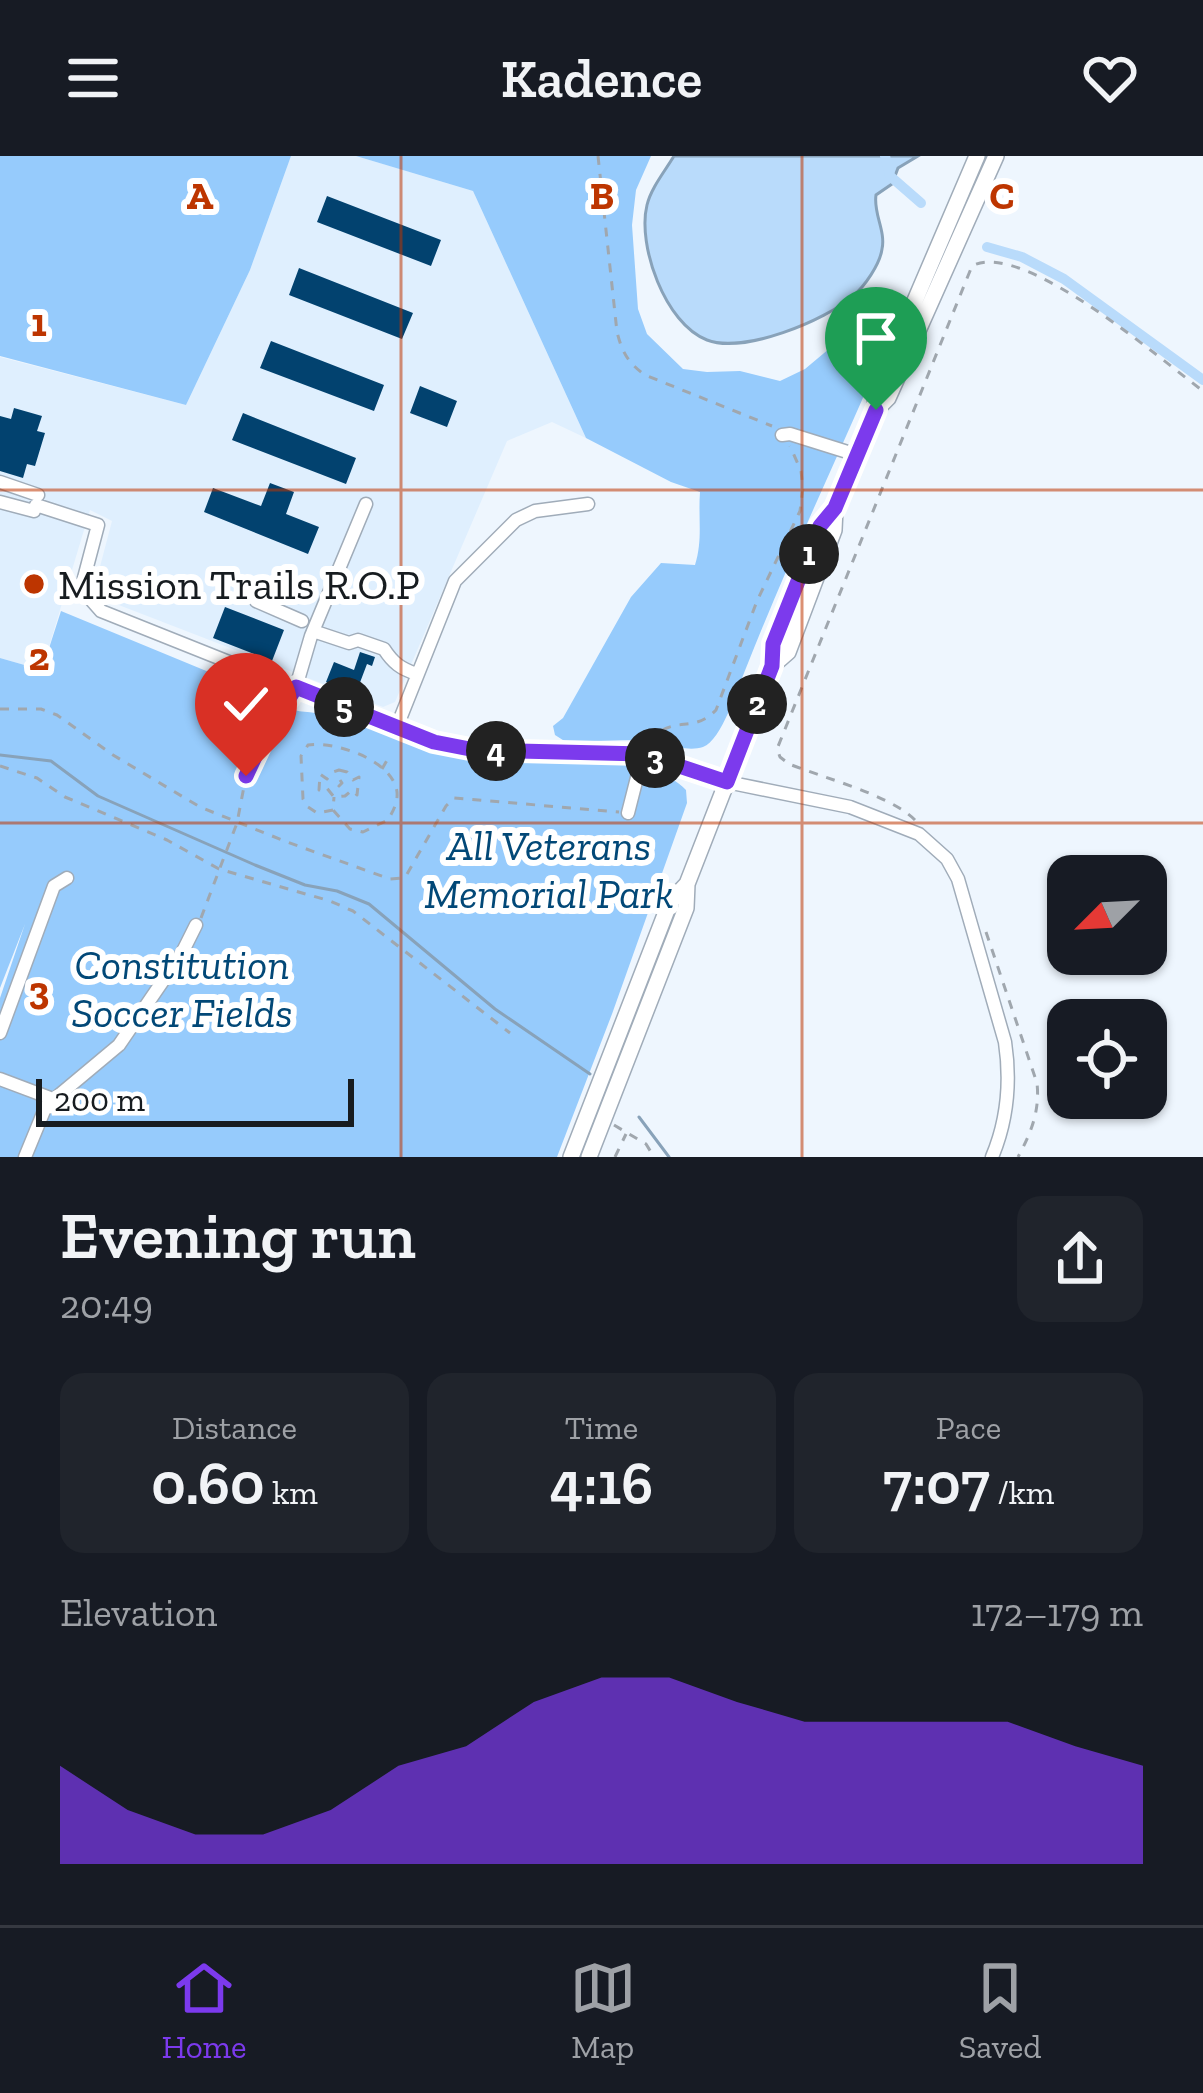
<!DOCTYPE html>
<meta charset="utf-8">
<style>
body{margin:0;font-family:"Zilla Slab",serif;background:#20242c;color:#f1f3f6;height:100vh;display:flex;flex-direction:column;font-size:45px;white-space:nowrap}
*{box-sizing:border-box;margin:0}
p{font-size:39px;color:#9ea1a6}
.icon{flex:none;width:66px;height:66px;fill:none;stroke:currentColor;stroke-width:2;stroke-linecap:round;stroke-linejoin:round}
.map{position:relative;height:1001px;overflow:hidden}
.side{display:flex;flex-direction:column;background:#171b24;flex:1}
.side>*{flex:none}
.needle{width:78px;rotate:246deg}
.tools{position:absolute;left:1047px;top:699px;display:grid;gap:24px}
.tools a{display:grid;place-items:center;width:120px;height:120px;border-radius:24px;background:#171b24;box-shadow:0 3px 9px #0004;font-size:60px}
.scale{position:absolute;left:36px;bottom:30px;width:318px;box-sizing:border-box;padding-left:12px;border:6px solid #171c20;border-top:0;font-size:33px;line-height:42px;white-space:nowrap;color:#171c20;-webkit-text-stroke:9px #fff;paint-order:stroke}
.pin{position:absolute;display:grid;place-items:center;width:102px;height:102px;color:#fff;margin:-123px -51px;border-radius:50% 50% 50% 0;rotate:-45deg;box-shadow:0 0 12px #0007}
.pin .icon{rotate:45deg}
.km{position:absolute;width:60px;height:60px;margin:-30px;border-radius:50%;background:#222;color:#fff;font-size:33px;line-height:60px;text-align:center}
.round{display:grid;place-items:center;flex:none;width:126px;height:126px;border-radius:24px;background:#20242c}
.summary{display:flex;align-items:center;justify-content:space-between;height:204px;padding:0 60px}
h1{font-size:66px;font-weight:600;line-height:90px}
.stats{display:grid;grid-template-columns:repeat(3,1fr);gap:18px;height:204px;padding:12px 60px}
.stats div{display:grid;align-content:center;border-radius:24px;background:#20242c;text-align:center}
.stats b{font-size:60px;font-weight:600}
.stats small{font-size:33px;font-weight:400}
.stats p{font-size:33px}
.chart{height:336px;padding:24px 60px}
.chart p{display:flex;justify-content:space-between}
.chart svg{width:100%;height:216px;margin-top:12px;fill:#7c3aed;opacity:.7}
header{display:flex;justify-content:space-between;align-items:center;height:156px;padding:0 60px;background:#171b24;font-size:54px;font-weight:600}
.tab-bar{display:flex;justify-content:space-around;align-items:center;height:168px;border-top:3px solid #363941;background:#171b24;font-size:33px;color:#9ea1a6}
.tab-bar a{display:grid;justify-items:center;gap:6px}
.tab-bar .active{color:#7c3aed}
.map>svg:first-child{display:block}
.built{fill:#dfeffe}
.green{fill:#96cbfc}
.water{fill:#b9dbfb;stroke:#88a2b9;stroke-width:3}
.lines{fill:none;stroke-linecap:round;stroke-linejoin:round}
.stream{stroke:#88a2b9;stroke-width:3}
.canal{stroke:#b9dbfb;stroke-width:10}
.building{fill:#02426f}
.minor-casing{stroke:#a0acb9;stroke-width:15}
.major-casing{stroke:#a0acb9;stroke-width:18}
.path{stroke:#a0a7ae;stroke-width:3;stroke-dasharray:9 9;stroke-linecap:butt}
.minor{stroke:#fff;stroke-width:12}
.major{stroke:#fff;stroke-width:15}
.route-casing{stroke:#fff;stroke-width:24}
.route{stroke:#7c3aed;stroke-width:15}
.grid{fill:none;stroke:#bd3500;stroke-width:3;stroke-opacity:0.55}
.poi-dot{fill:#bd3500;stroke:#fff;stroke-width:4.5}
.labels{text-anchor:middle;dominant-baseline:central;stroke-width:12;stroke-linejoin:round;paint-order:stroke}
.poi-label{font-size:42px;fill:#171c20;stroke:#fff;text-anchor:start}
.park-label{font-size:42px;font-style:italic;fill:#024877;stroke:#fff}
.grid-label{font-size:39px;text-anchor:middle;font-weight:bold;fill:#bd3500;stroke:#fff;stroke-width:12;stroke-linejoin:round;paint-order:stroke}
</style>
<header><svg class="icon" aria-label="menu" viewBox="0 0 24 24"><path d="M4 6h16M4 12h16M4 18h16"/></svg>Kadence<svg class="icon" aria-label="heart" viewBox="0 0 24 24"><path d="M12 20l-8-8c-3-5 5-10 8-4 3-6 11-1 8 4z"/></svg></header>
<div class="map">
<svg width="1203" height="1001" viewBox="0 0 1203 1001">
<rect width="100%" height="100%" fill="#eef6fe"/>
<path class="built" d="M 291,0 L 356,0 L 473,35 L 586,282 L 552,266 L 507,285 L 395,546 L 383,551 L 111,446 L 97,422 L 112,365 L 90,354 L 42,514 L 0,502 L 0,201 L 186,249 L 250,114 Z"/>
<path class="green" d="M 0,0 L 291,0 L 250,114 L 186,249 L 0,200 Z
M 356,0 L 651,0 L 636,34 L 632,69 L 638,153 L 647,178 L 683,213 L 707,216 L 740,215 L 780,225 L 805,213 L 848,177 L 873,168 L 892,175 C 844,288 791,398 746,512 C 738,531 722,584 703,591 C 685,597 659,585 640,584 C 615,584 591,585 566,586 L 555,579 L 553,570 L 563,562 L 631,441 L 661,407 L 695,409 C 703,383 698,363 700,336 L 671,326 L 586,282 L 473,35 Z
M 61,455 L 274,543 C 300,560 299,553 326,559 C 375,570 419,596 469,602 C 524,608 648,593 686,634 L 687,647 L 612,858 L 557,1001 L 0,1001 L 0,842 L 25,768 L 0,832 L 0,502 L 42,514 Z"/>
<path class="water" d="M 674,0 L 918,0 L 898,12 L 892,28 L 876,39 C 873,57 886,75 882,93 C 880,108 865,130 853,140 C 825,165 743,198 707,184 C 665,168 637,89 647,49 C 651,32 665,15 674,0 Z"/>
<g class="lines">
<path class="stream" d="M 0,599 L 51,605 L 98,640 L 255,709 L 305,729 L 337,735 L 369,748 L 495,853 L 590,918
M 639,961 L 669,1001"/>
<path class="canal" d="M 885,0 L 890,20 L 921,47
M 987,91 L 1022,101 L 1064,123 L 1203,224"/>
</g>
<path class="building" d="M 327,40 L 441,84 L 431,110 L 317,66 Z
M 299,112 L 413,157 L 402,183 L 289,139 Z
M 271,185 L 384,229 L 374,255 L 260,212 Z
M 420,230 L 457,245 L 447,271 L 410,257 Z
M 14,252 L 42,260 L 37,275 L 45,277 L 35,310 L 27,308 L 23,322 L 0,315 L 0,260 L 11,263 Z
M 243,257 L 356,302 L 346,328 L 232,284 Z
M 270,327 L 294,336 L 286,358 L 319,371 L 308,398 L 204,356 L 213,332 L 261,350 Z
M 225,451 L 284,474 L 272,505 L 213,482 Z
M 360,496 L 375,501 L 372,510 L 367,508 L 356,537 L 326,526 L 334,506 L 354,514 Z"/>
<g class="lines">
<defs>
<path id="minor" d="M 782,279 L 790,278 L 857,299
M 0,326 L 38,339
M 0,346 L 34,355
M 36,349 L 98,369 L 84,422 L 86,438 L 101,455 L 404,576 L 434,587 L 475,594 L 643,598 L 727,626 L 850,651 L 919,678 L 947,703 L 958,723 L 1005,886 C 1011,926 1008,963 992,1001
M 256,445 L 302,465
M 313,475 L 349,487 L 358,484 L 384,493 C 393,507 401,513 417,518
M 296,531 L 311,480 L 366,348
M 396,573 L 455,425 L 516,364 L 535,355 L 588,348
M 628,657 L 643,598
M 0,877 L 54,730 L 67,722
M 0,923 L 53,943
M 25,1001 L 46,950 L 119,889 L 182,797 L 196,769"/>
<path id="major" d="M 876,254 L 888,242 L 996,0
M 772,510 L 788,496 L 834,374 L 835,352
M 571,1001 L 670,746 L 687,728
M 589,1001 L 686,752 L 687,728 L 772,510 L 773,488 L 820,370 L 835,352 L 876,254 L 875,238 L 977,0"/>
</defs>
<use href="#minor" class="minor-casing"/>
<use href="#major" class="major-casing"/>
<path class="path" d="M 598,0 L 617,176 C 622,196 628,207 645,219 L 772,270
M 0,553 L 41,553 L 57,559 L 113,599 L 200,651 L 287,686 L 390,723 L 402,722 L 407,718 L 446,650 L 454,642 L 619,656
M 649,586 C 673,557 692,579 716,554 L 757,445 L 800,355 L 803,332 L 801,315 L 790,290
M 0,610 L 37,622 L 65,641 L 167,684 L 219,713 L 330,745 L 353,755 L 510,877
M 382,613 L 390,599
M 339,614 L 347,616 L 353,624 L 359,621 L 357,639 L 352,634 L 345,640 L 334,641 L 326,631 L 319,634 L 320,618 L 327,623 L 333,616 Z
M 340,624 L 342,627 L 339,630 L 337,626 Z
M 333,654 L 317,657 L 308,651 L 303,643 L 301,600 L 308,589 C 335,585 393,604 397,636 C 398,647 393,655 388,664 L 363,676 L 350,673 L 333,654 L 334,641
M 915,664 C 890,639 824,622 789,608 L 780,601 L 777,593 L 972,110 C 1022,83 1160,203 1203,235
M 201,762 L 237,667 L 246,620 L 253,603 L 292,540
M 986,776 L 1037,927 C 1040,955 1031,977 1018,1001
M 614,969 L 646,988 L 654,1001
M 615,1001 L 626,978"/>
<use href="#minor" class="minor"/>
<use href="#major" class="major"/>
</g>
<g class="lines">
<defs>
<path id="route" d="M 246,620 L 262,586 L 296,531 L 434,586 L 475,594 L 643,598 L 727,626 L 772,510 L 773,488 L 820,370 L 835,352 L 876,254"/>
</defs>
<use href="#route" class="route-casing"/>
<use href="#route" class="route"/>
</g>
<path class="grid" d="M 401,0 L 401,1001M 802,0 L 802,1001M 0,334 L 1203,334M 0,667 L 1203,667"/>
<circle class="poi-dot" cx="34" cy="428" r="12"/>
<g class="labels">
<g class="poi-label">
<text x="58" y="428">Mission Trails R.O.P</text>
</g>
<g class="park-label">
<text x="549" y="689">All Veterans<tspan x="549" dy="48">Memorial Park</tspan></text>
<text x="182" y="808">Constitution<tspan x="182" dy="48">Soccer Fields</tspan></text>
</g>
</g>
<g class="grid-label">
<text x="200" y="53">A</text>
<text x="602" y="53">B</text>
<text x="1002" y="53">C</text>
<text x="39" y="180">1</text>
<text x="39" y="514">2</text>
<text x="39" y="848">3</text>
</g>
</svg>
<div class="tools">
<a><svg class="needle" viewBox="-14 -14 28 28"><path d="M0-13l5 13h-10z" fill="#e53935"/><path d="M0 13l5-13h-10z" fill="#9ea1a6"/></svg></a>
<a><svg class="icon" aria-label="locate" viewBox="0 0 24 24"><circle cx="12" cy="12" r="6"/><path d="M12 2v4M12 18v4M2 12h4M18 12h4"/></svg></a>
</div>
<div class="scale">200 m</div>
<div class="pin" style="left:876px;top:254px;background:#1e9e55"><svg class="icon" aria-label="arrive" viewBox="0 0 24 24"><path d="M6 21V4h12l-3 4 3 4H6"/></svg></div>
<div class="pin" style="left:246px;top:620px;background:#d93025"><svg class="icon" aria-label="check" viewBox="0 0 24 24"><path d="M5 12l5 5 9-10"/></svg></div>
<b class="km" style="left:809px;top:398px">1</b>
<b class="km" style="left:757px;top:548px">2</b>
<b class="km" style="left:655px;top:602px">3</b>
<b class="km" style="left:496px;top:595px">4</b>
<b class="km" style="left:344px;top:551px">5</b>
</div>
<section class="side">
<div class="summary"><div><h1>Evening run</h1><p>20:49</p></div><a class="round"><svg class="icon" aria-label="share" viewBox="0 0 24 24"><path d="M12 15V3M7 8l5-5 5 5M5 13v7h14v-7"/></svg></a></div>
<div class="stats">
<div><p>Distance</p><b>0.60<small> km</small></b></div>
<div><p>Time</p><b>4:16</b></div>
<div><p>Pace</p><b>7:07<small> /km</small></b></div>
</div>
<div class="chart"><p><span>Elevation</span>172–179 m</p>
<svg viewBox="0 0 160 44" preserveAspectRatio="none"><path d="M0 44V24L10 33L20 38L30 38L40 33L50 24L60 20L70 11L80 6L90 6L100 11L110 15L120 15L130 15L140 15L150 20L160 24V44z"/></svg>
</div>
</section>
<nav class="tab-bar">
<a class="active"><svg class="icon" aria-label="home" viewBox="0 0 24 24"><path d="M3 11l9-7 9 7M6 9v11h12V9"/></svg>Home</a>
<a><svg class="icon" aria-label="map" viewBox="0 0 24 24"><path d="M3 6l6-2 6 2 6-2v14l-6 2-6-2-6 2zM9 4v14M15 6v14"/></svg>Map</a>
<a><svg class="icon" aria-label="saved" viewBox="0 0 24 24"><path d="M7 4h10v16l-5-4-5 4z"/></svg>Saved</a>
</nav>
